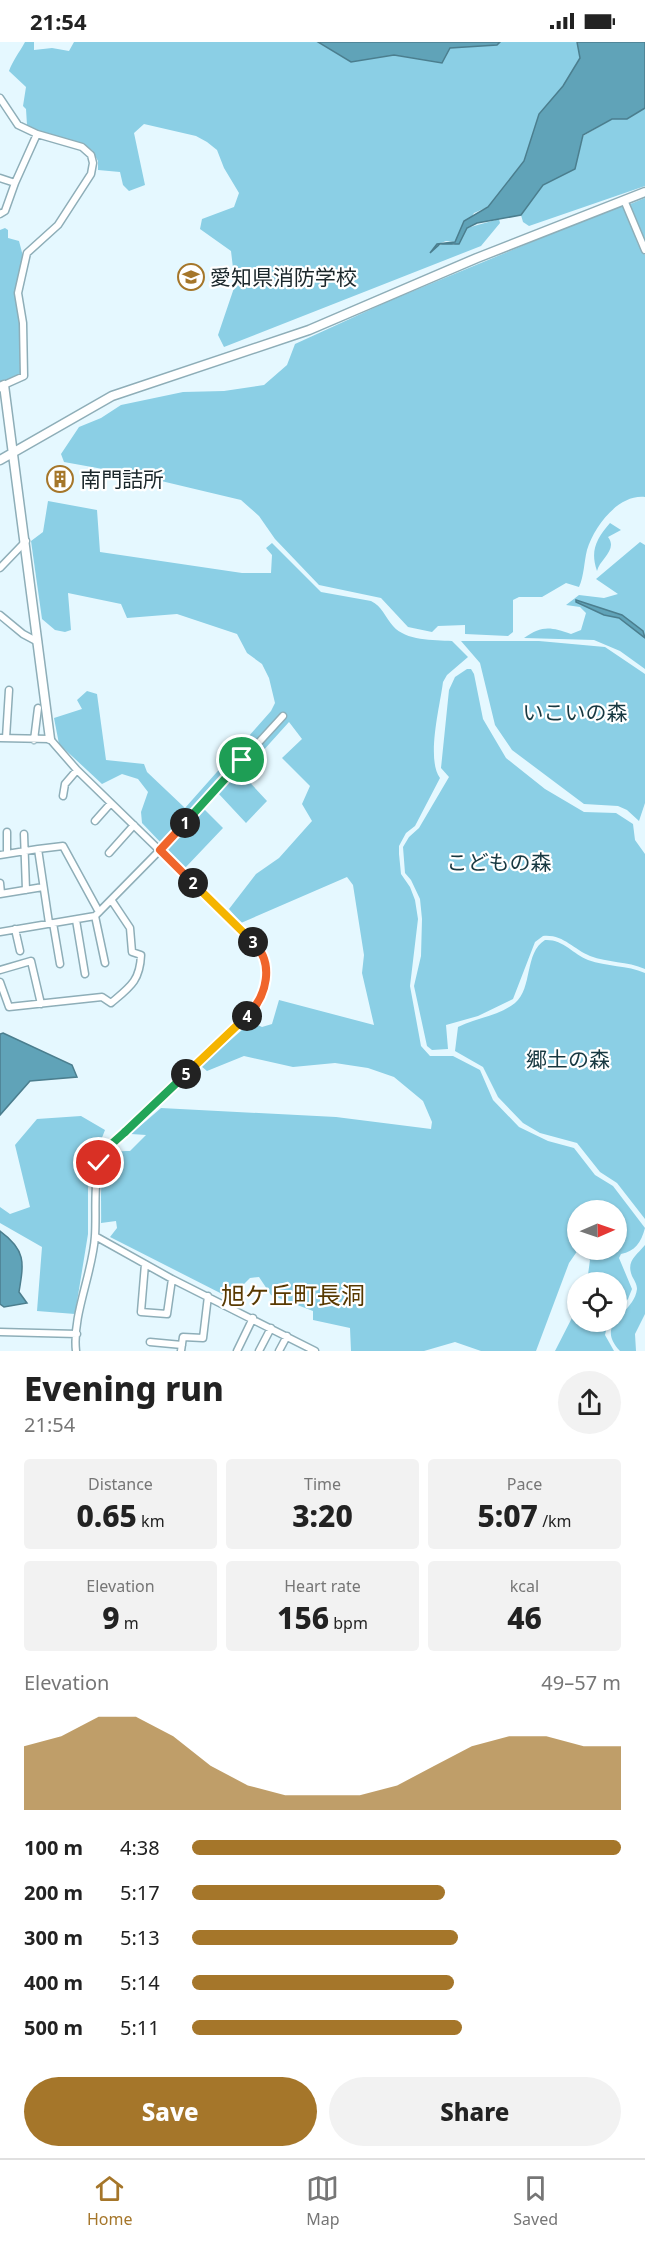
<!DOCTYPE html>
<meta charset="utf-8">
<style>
body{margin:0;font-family:"Noto Sans","Noto Sans JP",sans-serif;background:#f2f2f2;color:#222;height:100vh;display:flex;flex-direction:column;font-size:22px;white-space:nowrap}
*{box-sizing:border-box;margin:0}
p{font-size:20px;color:#767676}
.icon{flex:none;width:33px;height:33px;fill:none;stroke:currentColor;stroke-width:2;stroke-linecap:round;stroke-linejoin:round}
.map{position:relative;height:1309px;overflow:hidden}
.panel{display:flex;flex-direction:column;background:#fff;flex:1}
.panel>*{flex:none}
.needle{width:39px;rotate:88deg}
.buttons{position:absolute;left:567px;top:1158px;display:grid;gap:12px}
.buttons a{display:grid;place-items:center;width:60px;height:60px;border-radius:50%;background:#fff;box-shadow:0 2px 4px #0004;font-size:30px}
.pin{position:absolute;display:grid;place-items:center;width:51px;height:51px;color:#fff;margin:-26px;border:3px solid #fff;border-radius:50%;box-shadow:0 2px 6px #0007}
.km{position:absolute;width:30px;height:30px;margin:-15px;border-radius:50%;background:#222;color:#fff;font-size:16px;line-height:30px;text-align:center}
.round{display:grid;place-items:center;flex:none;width:63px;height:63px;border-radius:32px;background:#f2f2f2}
.overview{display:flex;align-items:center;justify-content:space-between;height:102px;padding:0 24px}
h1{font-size:33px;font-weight:800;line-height:45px}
.metrics{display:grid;grid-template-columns:repeat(3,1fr);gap:9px;height:102px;padding:6px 24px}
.metrics div{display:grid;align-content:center;border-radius:6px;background:#f2f2f2;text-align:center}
.metrics b{font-size:30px;font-weight:800}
.metrics small{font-size:16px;font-weight:400}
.metrics p{font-size:16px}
.chart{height:168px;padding:12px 24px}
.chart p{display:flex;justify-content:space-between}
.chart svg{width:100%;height:108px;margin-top:6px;fill:#a5762a;opacity:.7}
.primary-button{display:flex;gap:12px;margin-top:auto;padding:12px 24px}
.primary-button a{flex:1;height:69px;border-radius:36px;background:#a5762a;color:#fff;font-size:24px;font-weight:800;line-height:69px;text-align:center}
.primary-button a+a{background:#f2f2f2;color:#222}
ul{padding:0 24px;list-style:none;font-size:20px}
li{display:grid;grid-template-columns:96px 72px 1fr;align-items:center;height:45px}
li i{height:15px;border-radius:8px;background:#a5762a}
.status{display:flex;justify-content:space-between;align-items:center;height:42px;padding:0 30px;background:#fff;direction:ltr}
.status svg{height:16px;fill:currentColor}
.tabs{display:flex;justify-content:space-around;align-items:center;height:84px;border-top:2px solid #e0e0e0;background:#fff;font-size:16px;color:#767676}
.tabs a{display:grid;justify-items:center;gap:3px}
.tabs .current{color:#a5762a}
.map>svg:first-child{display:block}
.forest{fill:#8bcfe5}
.water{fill:#60a3b8;stroke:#4b7e8e;stroke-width:1.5}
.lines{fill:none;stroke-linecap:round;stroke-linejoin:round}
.street-casing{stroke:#8eaeb8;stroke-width:9}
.secondary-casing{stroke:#8eaeb8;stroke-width:11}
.street{stroke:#fff;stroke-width:6}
.secondary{stroke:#fff;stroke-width:8}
.split-1-casing{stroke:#fff;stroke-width:12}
.split-2-casing{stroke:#fff;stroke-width:12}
.split-3-casing{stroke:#fff;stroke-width:12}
.split-4-casing{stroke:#fff;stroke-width:12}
.split-5-casing{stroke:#fff;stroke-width:12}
.split-6-casing{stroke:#fff;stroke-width:12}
.split-7-casing{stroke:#fff;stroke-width:12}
.split-1{stroke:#22a559;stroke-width:8}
.split-2{stroke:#f0652b;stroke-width:8}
.split-3{stroke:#f5b400;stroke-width:8}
.split-4{stroke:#f0652b;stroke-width:8}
.split-5{stroke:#f5b400;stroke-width:8}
.split-6{stroke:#22a559;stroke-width:8}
.split-7{stroke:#22a559;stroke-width:8}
.labels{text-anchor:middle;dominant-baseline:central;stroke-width:4.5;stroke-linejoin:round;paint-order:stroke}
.poi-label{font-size:21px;fill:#1b272b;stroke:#fff;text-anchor:start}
.park-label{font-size:21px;fill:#183942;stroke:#fff}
.quarter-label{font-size:24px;fill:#583900;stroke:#fff}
</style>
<div class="status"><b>21:54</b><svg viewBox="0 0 49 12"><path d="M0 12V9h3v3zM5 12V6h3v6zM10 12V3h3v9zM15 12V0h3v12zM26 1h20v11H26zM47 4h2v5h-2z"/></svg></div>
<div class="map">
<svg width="645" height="1309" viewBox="0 0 645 1309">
<rect width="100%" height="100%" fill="#e5f8ff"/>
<path class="forest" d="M 25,0 L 34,0 L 34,8 L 52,6 L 69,9 L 74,0 L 318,0 L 351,20 L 394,13 L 442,21 L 450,6 L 497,3 L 500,0 L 577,0 L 580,16 L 563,44 L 539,72 L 524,119 L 488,165 L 474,171 L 455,200 L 446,199 L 436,203 L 436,205 L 447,200 L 454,203 L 467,186 L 499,177 L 500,181 L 481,204 L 224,305 L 218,293 L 235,243 L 231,209 L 200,187 L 202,177 L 234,165 L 239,151 L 224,126 L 217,108 L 207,100 L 196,94 L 144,82 L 134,91 L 145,143 L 129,149 L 123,143 L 120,130 L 98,128 L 98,119 L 92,108 L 38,91 L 27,83 L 26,67 L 23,64 L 26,45 L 9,29 C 13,18 19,11 25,0 Z
M 645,66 L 645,144 L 529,184 L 523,180 L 521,173 L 543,143 L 575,127 L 583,94 L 612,77 L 627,77 Z
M 645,156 L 645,203 L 628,163 Z
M 621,163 C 634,176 632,199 645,213 L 645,455 C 618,452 594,485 587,508 C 584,520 584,534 579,545 L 566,541 L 542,555 L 519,555 L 513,558 L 513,590 L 508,594 L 465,592 L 465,583 L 438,584 L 432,590 L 408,585 L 381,556 L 319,543 L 275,497 L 259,474 L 241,458 L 136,433 L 64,420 L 61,412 L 79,385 L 101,376 L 121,363 L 183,350 L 224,349 L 264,343 L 287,323 L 295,302 L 389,259 Z
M 5,186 L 8,188 L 8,196 L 19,199 L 24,218 L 17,251 L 22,282 L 23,333 L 0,343 L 0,188 Z
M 48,459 L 97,468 L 100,510 L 242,531 L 271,531 L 272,513 L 266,506 L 272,501 L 321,550 L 371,559 C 382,564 385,575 393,584 C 406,599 433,598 452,599 L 468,615 L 447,633 L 443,640 C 440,664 426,717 440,736 L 415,784 L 406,791 L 399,804 L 399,812 L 401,832 L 410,845 L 415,858 L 418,877 L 410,944 L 421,1004 L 430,1014 L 453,1014 L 480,1028 L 493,1058 L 519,1085 L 548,1099 L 574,1106 L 595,1133 L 613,1144 L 645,1186 C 641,1201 635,1209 621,1212 L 619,1216 L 632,1247 L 628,1257 L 617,1269 L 616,1240 L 587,1240 L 590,1218 L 584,1208 L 616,1208 L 616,1168 L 578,1168 L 578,1208 L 569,1221 L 536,1309 L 481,1309 L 455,1300 L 424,1309 L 351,1309 L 350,1286 L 313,1278 L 313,1269 L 271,1253 L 259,1235 L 250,1236 L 230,1256 L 110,1195 L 117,1186 L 116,1179 L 101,1181 C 102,1165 97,1115 115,1110 C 119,1109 125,1109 130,1109 L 146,1093 L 131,1092 L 161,1066 L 336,1075 L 431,1087 L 432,1080 L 423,1059 L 394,1035 L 368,1026 L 335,1021 L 293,1025 L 244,1014 L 207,1029 L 201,1024 L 251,980 L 262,985 L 272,982 L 279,958 L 374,983 L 362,931 L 364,913 L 353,843 L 347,835 L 241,881 L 229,867 L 256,832 L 279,816 L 312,779 L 302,762 L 310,744 L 282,716 L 302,697 L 289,680 L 242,732 L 267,759 L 246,781 L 218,751 L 204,767 L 223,786 L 185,826 L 142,781 L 141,770 L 148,750 L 138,737 L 122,732 L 102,742 L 59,702 L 54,676 L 82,667 L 77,658 L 87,649 L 97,652 L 106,718 L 144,722 L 147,730 L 185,766 L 271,669 L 275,661 L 269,636 L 262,622 L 247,611 L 237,592 L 177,572 L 127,576 L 121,562 L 68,551 L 71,588 L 65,590 L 55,588 L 42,577 L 31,499 L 43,490 Z
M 610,481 L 621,488 L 608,495 C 618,508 600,517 597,529 C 590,509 596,497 610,481 Z
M 640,500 L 645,503 L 645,627 L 620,609 L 594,598 L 524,596 C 542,583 551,585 571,592 L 581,588 L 586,571 L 580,565 L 566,563 L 579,553 L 604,556 L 618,552 L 596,537 Z
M 539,599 L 605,605 L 645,632 L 645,761 L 639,779 L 627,768 L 618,764 L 584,762 L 512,708 L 495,683 L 480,621 L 461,599 Z
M 467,627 L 471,627 L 474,632 L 483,677 L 506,716 L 545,747 L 584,770 L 616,771 L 633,782 L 635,798 L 645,812 L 645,927 C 627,919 608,921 590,914 C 573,907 563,892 543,894 L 535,900 L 513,957 L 478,974 L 446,983 L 448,1007 L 432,1008 L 427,1004 L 414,944 L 421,914 L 422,877 L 420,857 L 411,838 L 405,831 L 403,805 L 409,795 L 419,786 L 449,735 L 441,726 L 449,648 L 455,635 Z
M 545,898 C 563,897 573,912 588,918 C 607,925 627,923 645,931 L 645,1177 L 617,1141 L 600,1130 L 577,1101 L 540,1091 L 523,1081 L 498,1055 L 483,1025 L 455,1009 L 458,985 C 476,976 498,974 515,961 C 533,946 524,911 545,898 Z
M 81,1074 L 105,1088 L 92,1121 L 88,1146 L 88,1192 L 75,1272 L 37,1269 L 42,1205 L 0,1181 L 0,1165 L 10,1172 L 30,1165 L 15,1103 L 37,1077 Z
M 645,1203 L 645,1272 L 635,1292 L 636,1309 L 620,1309 C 593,1280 634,1273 637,1247 C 637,1242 634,1238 632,1234 C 626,1219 636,1214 645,1203 Z
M 577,1266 L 578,1280 L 608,1280 L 605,1293 L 614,1309 L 555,1309 Z"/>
<path class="water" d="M 318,0 L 500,0 L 497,3 L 450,6 L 442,21 L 394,13 L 351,20 Z
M 577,0 L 645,0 L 645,66 L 627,77 L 612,77 L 583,93 L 575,127 L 543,143 L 521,173 L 477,181 L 467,186 L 459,202 L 440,202 L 430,211 L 437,202 L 455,200 L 464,179 L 488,165 L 524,119 L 539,72 L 563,44 L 580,16 Z
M 576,558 L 622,573 L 643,589 L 645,596 L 619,576 L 604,573 L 576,560 Z
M 3,991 L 72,1023 L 77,1035 L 30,1039 L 0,1073 L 0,992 Z
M 0,1189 C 26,1208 24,1220 19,1250 L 27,1261 L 4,1265 L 0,1262 Z"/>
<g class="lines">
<defs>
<path id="street" d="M 0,56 L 18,83 L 37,92 L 82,105 L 91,113 L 93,121 L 91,132 L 58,183 L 27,211 L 18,251 L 23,281 L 24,334 L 4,343
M 0,136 L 15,141 L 5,169 L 0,172
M 15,141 L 37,92
M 624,158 L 645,208
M 0,526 L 26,499
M 0,573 L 23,592 L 38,600
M 0,696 L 50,697 L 77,728 L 261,907 C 268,927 267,943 258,962 L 106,1107 C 91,1135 97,1163 95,1194 C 93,1230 72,1273 76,1309
M 6,696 L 9,648
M 34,698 L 38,666
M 63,754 L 65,742 L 77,728
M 95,779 L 111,761
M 24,792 L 26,848
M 38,807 L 63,804 L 99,870
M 109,811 L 134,783
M 7,812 L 7,790
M 0,813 L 38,807 L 49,881
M 0,841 L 1,851
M 0,852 L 43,845
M 95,874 L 105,921
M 76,878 L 85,932
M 53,881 L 60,922
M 15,887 L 20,909
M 0,890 L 95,874 L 160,808 L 283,674
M 0,928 L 31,919 L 41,962
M 0,940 L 9,965 L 102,955 L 111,961 C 130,945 140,939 141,913 L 132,910 L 130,886 L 112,859
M 95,1194 L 172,1237 L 315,1309
M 145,1222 L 141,1270 L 167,1272 L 172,1237
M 0,1290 L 77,1292
M 150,1300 L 182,1303
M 181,1309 L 183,1295 L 203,1296 L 208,1254
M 237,1309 L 253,1276
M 259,1309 L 271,1286
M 279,1309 L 287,1294"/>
<path id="secondary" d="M 0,345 L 4,343 L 50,697
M 0,418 L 112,354 L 309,288 L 477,216 L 645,150"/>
</defs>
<use href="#street" class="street-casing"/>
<use href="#secondary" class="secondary-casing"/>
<use href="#street" class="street"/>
<use href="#secondary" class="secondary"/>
</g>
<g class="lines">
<defs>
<path id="split-1" d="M 185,781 L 242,718"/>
<path id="split-2" d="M 185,781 L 160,808 L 193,841"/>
<path id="split-3" d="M 193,841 L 253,900"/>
<path id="split-4" d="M 247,974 C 267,954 275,921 253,900"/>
<path id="split-5" d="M 186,1032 L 247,974"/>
<path id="split-6" d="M 125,1090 L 186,1032"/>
<path id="split-7" d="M 99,1121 L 106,1107 L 125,1090"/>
</defs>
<use href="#split-1" class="split-1-casing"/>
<use href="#split-2" class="split-2-casing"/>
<use href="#split-3" class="split-3-casing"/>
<use href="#split-4" class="split-4-casing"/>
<use href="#split-5" class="split-5-casing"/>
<use href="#split-6" class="split-6-casing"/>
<use href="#split-7" class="split-7-casing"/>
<use href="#split-1" class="split-1"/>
<use href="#split-2" class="split-2"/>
<use href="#split-3" class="split-3"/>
<use href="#split-4" class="split-4"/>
<use href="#split-5" class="split-5"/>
<use href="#split-6" class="split-6"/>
<use href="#split-7" class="split-7"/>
</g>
<defs>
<symbol id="school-ring" viewBox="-11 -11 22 22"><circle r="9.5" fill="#fff" stroke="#a5762a" stroke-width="1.5"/><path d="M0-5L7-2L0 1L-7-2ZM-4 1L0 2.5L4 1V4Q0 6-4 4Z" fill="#a5762a"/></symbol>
<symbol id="building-ring" viewBox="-11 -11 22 22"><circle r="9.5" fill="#fff" stroke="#a5762a" stroke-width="1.5"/><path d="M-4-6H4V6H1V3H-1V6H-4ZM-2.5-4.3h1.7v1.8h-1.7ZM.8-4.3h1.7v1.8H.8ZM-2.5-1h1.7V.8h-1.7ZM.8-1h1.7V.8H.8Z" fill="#a5762a"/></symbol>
</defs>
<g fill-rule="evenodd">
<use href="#school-ring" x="176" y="220" width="30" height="30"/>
<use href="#building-ring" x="45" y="422" width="30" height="30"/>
</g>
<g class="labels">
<g class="poi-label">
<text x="210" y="235">愛知県消防学校</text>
<text x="80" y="437">南門詰所</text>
</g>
<g class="park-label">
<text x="575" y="670">いこいの森</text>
<text x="499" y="820">こどもの森</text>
<text x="568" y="1017">郷土の森</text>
</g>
<g class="quarter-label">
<text x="293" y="1252">旭ケ丘町長洞</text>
</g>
</g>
</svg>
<div class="buttons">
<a><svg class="needle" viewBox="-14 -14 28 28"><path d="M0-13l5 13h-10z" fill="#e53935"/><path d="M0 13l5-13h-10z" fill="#767676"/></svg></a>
<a><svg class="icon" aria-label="locate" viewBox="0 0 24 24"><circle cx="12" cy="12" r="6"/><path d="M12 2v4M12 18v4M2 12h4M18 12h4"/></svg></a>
</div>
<div class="pin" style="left:242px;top:718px;background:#1e9e55"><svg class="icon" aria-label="arrive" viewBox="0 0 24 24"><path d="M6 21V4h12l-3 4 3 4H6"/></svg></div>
<div class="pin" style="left:99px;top:1121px;background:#d93025"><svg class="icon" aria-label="check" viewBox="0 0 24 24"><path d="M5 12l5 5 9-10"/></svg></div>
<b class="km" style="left:185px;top:781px">1</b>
<b class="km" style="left:193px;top:841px">2</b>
<b class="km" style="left:253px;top:900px">3</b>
<b class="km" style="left:247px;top:974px">4</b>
<b class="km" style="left:186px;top:1032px">5</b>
</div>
<section class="panel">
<div class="overview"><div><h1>Evening run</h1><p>21:54</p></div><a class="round"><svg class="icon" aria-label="share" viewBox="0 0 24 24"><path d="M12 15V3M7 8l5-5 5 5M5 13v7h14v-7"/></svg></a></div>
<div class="metrics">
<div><p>Distance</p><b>0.65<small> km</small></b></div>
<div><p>Time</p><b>3:20</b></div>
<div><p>Pace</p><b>5:07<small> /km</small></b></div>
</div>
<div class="metrics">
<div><p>Elevation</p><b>9<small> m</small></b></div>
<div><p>Heart rate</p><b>156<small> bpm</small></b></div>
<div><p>kcal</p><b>46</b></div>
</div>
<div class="chart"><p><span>Elevation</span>49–57 m</p>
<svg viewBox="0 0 160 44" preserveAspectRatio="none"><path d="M0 44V18L10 14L20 6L30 6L40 14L50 26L60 34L70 38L80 38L90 38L100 34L110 26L120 18L130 14L140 14L150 18L160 18V44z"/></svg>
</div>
<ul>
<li><b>100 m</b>4:38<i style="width:100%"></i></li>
<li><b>200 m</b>5:17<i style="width:59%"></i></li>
<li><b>300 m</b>5:13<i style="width:62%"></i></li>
<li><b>400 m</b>5:14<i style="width:61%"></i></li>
<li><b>500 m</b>5:11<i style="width:63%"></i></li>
</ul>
<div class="primary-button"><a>Save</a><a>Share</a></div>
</section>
<nav class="tabs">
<a class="current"><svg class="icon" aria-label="home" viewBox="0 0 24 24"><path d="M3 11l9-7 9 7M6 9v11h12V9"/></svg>Home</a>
<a><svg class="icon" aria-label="map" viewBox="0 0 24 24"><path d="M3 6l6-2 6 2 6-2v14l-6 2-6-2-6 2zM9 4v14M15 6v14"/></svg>Map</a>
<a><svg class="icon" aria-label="saved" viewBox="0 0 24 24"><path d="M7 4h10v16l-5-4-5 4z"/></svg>Saved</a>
</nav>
